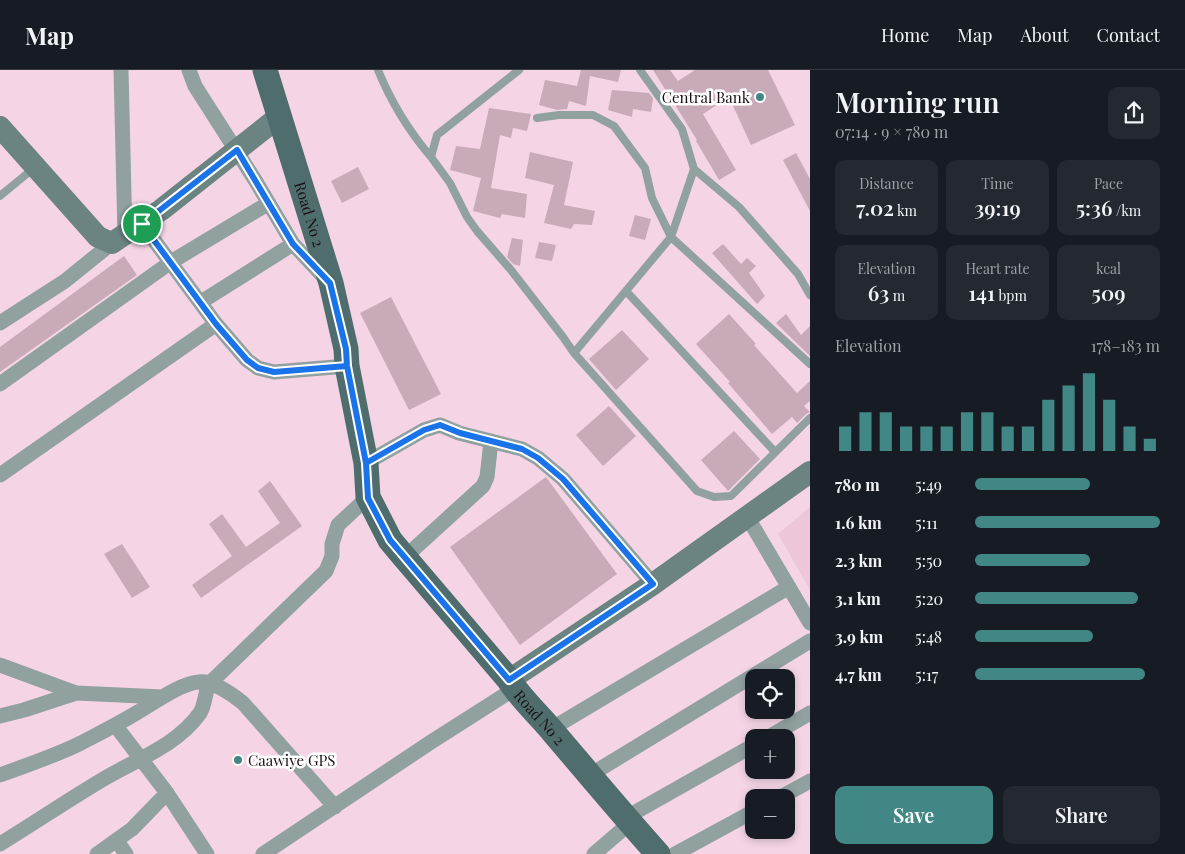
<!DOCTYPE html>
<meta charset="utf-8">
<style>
body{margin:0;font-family:"Playfair Display",serif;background:#242831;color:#f1f3f6;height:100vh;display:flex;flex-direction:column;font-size:19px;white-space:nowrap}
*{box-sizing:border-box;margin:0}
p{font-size:16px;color:#9ea1a6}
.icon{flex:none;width:28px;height:28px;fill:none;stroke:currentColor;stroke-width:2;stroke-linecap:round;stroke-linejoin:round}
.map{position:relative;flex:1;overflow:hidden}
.drawer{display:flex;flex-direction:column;background:#171b24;width:375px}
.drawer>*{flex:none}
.tools{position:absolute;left:745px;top:599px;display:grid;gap:10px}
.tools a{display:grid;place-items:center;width:50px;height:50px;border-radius:10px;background:#171b24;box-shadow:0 2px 8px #0003;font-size:25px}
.pin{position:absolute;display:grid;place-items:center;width:42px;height:42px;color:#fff;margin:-21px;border:2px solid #fff;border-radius:50%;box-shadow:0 1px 5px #0007}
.round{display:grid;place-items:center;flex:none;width:52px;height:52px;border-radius:10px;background:#242831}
.headline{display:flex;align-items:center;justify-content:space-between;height:85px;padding:0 25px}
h1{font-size:28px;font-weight:600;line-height:38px}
.metrics{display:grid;grid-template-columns:repeat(3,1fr);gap:8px;height:85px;padding:5px 25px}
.metrics div{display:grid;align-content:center;border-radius:10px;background:#242831;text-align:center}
.metrics b{font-size:21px;font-weight:600}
.metrics small{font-size:14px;font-weight:400}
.metrics p{font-size:14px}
.chart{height:140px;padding:10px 25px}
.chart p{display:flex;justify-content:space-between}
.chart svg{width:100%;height:90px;margin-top:5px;stroke:#408785;stroke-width:6}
.action{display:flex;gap:10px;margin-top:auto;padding:10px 25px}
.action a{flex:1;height:58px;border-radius:10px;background:#408785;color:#fff;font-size:20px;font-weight:600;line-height:58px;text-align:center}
.action a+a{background:#242831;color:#f1f3f6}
ul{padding:0 25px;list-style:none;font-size:16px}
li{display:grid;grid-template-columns:80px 60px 1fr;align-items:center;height:38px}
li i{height:12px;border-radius:6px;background:#408785}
header{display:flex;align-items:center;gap:30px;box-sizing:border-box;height:70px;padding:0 25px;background:#171b24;border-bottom:1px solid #363941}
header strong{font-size:24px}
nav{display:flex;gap:28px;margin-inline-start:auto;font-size:18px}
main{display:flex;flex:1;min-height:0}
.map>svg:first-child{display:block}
.built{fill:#eec6d9}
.building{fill:#c8aab8}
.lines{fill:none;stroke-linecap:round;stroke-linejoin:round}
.lane{stroke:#91a1a0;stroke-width:8}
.street{stroke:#91a1a0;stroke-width:15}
.secondary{stroke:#6b8381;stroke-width:22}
.primary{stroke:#4f6d6c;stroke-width:25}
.route-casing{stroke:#fff;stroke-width:10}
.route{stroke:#1a73e8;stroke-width:6}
.poi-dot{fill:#408785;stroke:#fff;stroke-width:2}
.labels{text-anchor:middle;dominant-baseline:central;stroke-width:5;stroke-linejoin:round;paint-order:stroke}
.poi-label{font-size:15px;fill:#190f14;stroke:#fff;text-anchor:end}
.street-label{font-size:15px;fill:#190f14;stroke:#fff}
</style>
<header>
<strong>Map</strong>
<nav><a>Home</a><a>Map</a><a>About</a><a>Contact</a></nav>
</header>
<main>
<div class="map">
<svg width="810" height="784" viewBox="0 0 810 784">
<rect width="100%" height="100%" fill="#f5d5e5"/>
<path class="built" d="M 810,437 L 810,520 L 778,464 Z"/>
<path class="building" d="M 581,0 L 621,0 L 618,12 L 590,6 L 586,36 L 569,31 L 567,39 L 557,40 L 539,35 L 545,10 L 577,16 Z
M 653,0 L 670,0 L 678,11 L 695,0 L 768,0 L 795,55 L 751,75 L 729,27 L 703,44 L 736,100 L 719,110 L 696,71 L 697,70 Z
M 612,20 L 649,23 L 653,28 L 651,42 L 633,39 L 632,47 L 608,40 Z
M 489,38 L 531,44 L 527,61 L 513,58 L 511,68 L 500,65 L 491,118 L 527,124 L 525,148 L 502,144 L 500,148 L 473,141 L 481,108 L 450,100 L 456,76 L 480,79 Z
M 530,82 L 573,92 L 564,135 L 595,141 L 592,155 L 574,154 L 571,159 L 544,153 L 554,115 L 525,108 Z
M 796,83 L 810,109 L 810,141 L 783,90 Z
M 358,97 L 369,119 L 342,133 L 331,111 Z
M 635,145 L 651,149 L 645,170 L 629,166 Z
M 512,168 L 523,170 L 520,196 L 513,194 L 507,187 Z
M 539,172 L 556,175 L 552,191 L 535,188 Z
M 723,174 L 741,194 L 747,188 L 756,196 L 749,203 L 765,226 L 757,234 L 712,183 Z
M 124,186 L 137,205 L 0,302 L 0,277 Z
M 391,227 L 441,324 L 409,340 L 360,243 Z
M 729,244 L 756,274 L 754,275 L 797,323 L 810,311 L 810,331 L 804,336 L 810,342 L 806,344 L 797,353 L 792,347 L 772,364 L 728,313 L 730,312 L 696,274 Z
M 786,244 L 801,265 L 810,256 L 810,286 L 776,253 Z
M 622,260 L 649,289 L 616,320 L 589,289 Z
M 609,336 L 636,366 L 603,396 L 576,365 Z
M 734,361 L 760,389 L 728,421 L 701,390 Z
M 546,407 L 617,504 L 520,575 L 450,477 Z
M 270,411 L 302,456 L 201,528 L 192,515 L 232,486 L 209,454 L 222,444 L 246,477 L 280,453 L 258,421 Z
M 122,474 L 150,517 L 132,528 L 104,484 Z"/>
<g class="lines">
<path class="lane" d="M 378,0 C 391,32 408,60 431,87
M 519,0 L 437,65 L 431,87 L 450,113 L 467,147 L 477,161 L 511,200 L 563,267 L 574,283 L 697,421 L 714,427 L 731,426 L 810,348
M 537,48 L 559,45 L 593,45 L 614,56 L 645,98 L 652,128 L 671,167 L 810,294
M 694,99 L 739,137 L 798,204 L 810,225
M 0,126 L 34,98
M 626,221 L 775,382
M 574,283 L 671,167 L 694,99 L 682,59 L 640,0"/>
<path class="street" d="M 121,0 L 125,166
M 189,0 L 195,16 L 255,110 L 293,174 L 326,209
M 142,154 L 216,254 L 247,290 L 258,298 L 274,302 L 347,296
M 201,232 L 293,174
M 0,253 L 65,211 L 112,173
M 0,314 L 171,192 L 269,133
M 366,393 L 424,360 L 440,355 L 459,363 L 522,379 L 538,388 L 563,409 L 653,514
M 0,405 L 216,254
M 748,448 L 810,553
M 404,488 L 483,416 L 487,407 L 491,371
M 0,595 L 76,623
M 0,646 L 24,640 L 76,623 L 163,627
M 115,655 L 167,723 L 207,784
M 551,659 L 789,517
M 767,668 L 810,643
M 0,705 C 27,695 55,686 81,673 C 100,663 120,653 138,642 C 154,633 181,613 199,612 C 212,610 233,625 243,633 L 335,737
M 590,705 L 810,571
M 779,728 L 810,711
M 625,748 L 754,675
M 117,771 L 126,784
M 0,774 C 36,752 71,728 107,707 C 140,688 177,675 200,643 C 205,635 205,623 209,614 L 326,501 L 332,486 L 332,474 L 338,455 L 368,427
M 97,784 L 132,759 L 167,723
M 263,784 L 431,672 L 514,619
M 594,784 L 630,753
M 675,784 L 754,741"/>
<path class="secondary" d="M 0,57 L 98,167 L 112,173 L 161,140 L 280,46
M 509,610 L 653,514 L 810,402"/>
<path class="primary" id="s1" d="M 265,0 L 331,213 L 346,279 L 347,296 L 366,393 L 368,427 L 390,470 L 400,482 L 509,610 C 521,629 539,645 553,662 C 588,703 622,744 658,784"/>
</g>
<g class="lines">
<defs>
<path id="route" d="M 142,154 L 216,254 L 247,290 L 258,298 L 274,302 L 347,296 L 366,393 L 368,428 L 390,470 L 509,610 L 653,514 L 563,409 L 538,388 L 522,379 L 460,363 L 440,355 L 424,360 L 366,393 L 347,296 L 346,279 L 330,213 L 293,174 L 237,80 L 142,154"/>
</defs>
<use href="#route" class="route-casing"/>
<use href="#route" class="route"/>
</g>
<g class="poi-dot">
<circle cx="760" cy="27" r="5"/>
<circle cx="238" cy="690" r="5"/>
</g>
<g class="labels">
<g class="poi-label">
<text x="750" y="27">Central Bank</text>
<text x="248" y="690" text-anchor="start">Caawiye GPS</text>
</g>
<g class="street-label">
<text stroke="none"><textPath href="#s1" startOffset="151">Road No 2</textPath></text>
<text stroke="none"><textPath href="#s1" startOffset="721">Road No 2</textPath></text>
</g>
</g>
</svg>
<div class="tools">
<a><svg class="icon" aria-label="locate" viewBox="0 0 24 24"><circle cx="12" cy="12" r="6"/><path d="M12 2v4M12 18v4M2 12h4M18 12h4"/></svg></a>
<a>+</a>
<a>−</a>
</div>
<div class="pin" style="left:142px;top:154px;background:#1e9e55"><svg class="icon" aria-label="arrive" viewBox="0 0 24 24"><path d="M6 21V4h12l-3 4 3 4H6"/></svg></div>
</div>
<section class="drawer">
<div class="headline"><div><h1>Morning run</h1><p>07:14 · 9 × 780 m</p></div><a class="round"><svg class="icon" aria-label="share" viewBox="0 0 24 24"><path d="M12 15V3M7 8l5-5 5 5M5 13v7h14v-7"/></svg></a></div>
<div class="metrics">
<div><p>Distance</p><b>7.02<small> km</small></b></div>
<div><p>Time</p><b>39:19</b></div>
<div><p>Pace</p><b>5:36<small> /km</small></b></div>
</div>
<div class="metrics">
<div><p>Elevation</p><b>63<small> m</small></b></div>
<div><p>Heart rate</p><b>141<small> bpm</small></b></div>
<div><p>kcal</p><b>509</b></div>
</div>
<div class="chart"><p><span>Elevation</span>178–183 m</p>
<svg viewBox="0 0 160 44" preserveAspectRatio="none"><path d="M5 44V32M15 44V25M25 44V25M35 44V32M45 44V32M55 44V32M65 44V25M75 44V25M85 44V32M95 44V32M105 44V19M115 44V12M125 44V6M135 44V19M145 44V32M155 44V38"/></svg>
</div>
<ul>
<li><b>780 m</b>5:49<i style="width:62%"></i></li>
<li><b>1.6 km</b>5:11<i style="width:100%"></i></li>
<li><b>2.3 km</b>5:50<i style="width:62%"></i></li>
<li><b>3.1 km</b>5:20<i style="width:88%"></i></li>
<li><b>3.9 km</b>5:48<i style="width:64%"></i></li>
<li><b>4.7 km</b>5:17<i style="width:92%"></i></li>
</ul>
<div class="action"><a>Save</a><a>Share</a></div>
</section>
</main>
